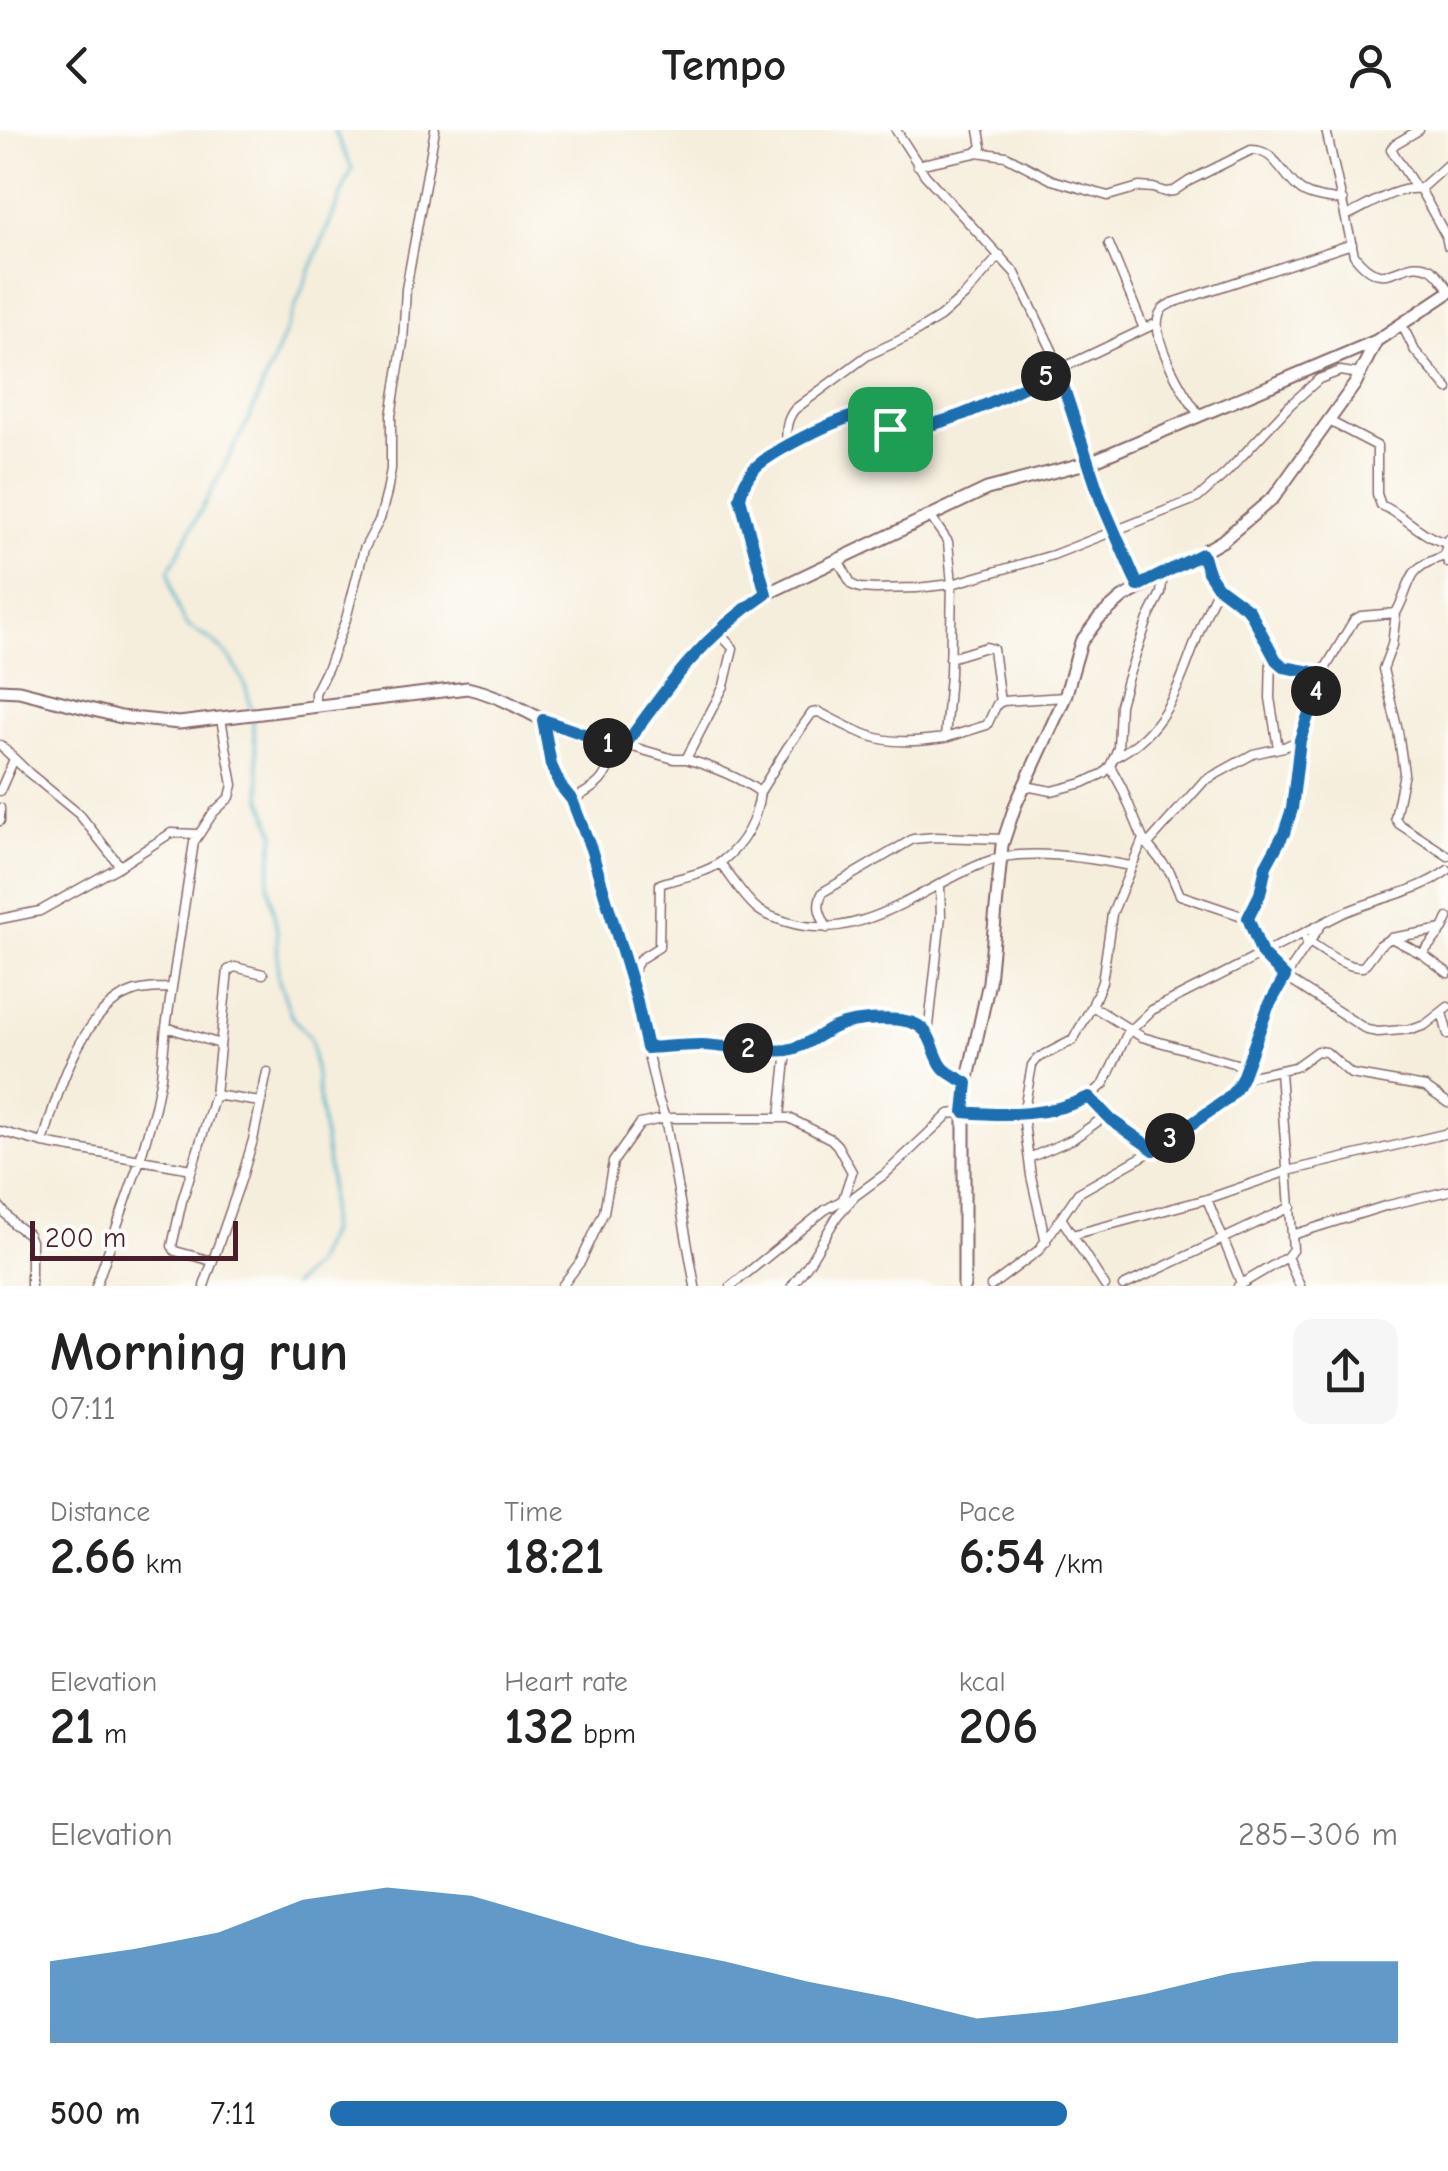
<!DOCTYPE html>
<meta charset="utf-8">
<style>
body{margin:0;font-family:"Comic Neue",sans-serif;background:#f6f6f6;color:#222;height:100vh;display:flex;flex-direction:column;font-size:38px;white-space:nowrap}
*{box-sizing:border-box;margin:0}
p{font-size:32px;color:#767676}
.icon{flex:none;width:55px;height:55px;fill:none;stroke:currentColor;stroke-width:2;stroke-linecap:round;stroke-linejoin:round}
.map{position:relative;height:1156px;overflow:hidden}
.side{display:flex;flex-direction:column;background:#fff;flex:1}
.side>*{flex:none}
.scale{position:absolute;left:30px;bottom:25px;width:208px;box-sizing:border-box;padding-left:10px;border:5px solid #4a1f2b;border-top:0;font-size:28px;line-height:35px;white-space:nowrap;color:#4a1f2b;-webkit-text-stroke:8px #fdfcf7;paint-order:stroke}
.pin{position:absolute;display:grid;place-items:center;width:85px;height:85px;color:#fff;margin:-42px;border-radius:20px;box-shadow:0 5px 15px #0006}
.km{position:absolute;width:50px;height:50px;margin:-25px;border-radius:50%;background:#222;color:#fff;font-size:28px;line-height:50px;text-align:center}
.round{display:grid;place-items:center;flex:none;width:105px;height:105px;border-radius:20px;background:#f6f6f6}
.head{display:flex;align-items:center;justify-content:space-between;height:170px;padding:0 50px}
h1{font-size:55px;font-weight:600;line-height:75px}
.metrics{display:grid;grid-template-columns:repeat(3,1fr);gap:15px;height:170px;padding:10px 50px}
.metrics div{display:grid;align-content:center}
.metrics b{font-size:50px;font-weight:600}
.metrics small{font-size:28px;font-weight:400}
.metrics p{font-size:28px}
.chart{height:280px;padding:20px 50px}
.chart p{display:flex;justify-content:space-between}
.chart svg{width:100%;height:180px;margin-top:10px;fill:#1f6fb2;opacity:.7}
ul{padding:0 50px;list-style:none;font-size:32px}
li{display:grid;grid-template-columns:160px 120px 1fr;align-items:center;height:75px}
li i{height:25px;border-radius:12px;background:#1f6fb2}
header{display:flex;justify-content:space-between;align-items:center;height:130px;padding:0 50px;background:#fff;font-size:45px;font-weight:600}
.map>svg:first-child{display:block}
.lines{fill:none;stroke-linecap:round;stroke-linejoin:round}
.stream{stroke:#49b0c8;stroke-width:2.5}
.street-casing{stroke:#866769;stroke-width:11}
.secondary-casing{stroke:#866769;stroke-width:15}
.street{stroke:#fff;stroke-width:8}
.secondary{stroke:#fff;stroke-width:11}
.route-casing{stroke:#fff;stroke-width:20}
.route{stroke:#1f6fb2;stroke-width:12}
</style>
<header><svg class="icon" aria-label="back" viewBox="0 0 24 24"><path d="M15 5l-7 7 7 7"/></svg>Tempo<svg class="icon" aria-label="person" viewBox="0 0 24 24"><circle cx="12" cy="8" r="4"/><path d="M4 21q1-7 8-7t8 7"/></svg></header>
<div class="map">
<svg width="1448" height="1156" viewBox="0 0 1448 1156">
<rect width="100%" height="100%" fill="#fdfcf7"/>
<filter id="ink" filterUnits="userSpaceOnUse"><feTurbulence type="fractalNoise" baseFrequency=".01" numOctaves="2"/><feDisplacementMap in="SourceGraphic" scale="20" xChannelSelector="R" yChannelSelector="G"/><feConvolveMatrix kernelMatrix="1 2 1 2 8 2 1 2 1" color-interpolation-filters="sRGB"/></filter>
<filter id="wash" filterUnits="userSpaceOnUse"><feTurbulence type="fractalNoise" baseFrequency=".0048" numOctaves="4" result="noise"/><feDisplacementMap in="SourceGraphic" scale="40" xChannelSelector="R" yChannelSelector="G"/><feGaussianBlur stdDeviation="2.25" result="paint"/><feColorMatrix in="noise" values="0 0 0 0 0 0 0 0 0 0 0 0 0 0 0 0 0 1.4 0 .05"/><feComposite in="paint" operator="in"/></filter>
<g filter="url(#wash)">
<rect width="100%" height="100%" fill="#f6eedc"/>
<g class="lines">
<path class="stream" d="M 251,579 C 247,553 234,527 212,511 C 204,505 192,501 186,494 C 175,479 172,458 169,441 L 250,287 L 352,38 L 334,0
M 252,587 L 262,670 L 275,703 L 268,754 L 277,801 L 278,848 L 291,885 L 311,909 L 330,1049 L 329,1101 L 313,1136 L 292,1156"/>
</g>
</g>
<g filter="url(#ink)">
<g class="lines">
<defs>
<path id="street" d="M 896,0 L 925,45 L 1015,143 L 1052,220 L 1078,303 L 1090,332 L 1100,368 L 1139,457
M 1326,0 L 1354,125 C 1386,168 1402,123 1431,139 C 1438,143 1443,152 1448,158
M 977,22 L 1006,26 L 1052,50 L 1108,66 L 1139,57 L 1153,58 L 1165,62 L 1174,61 L 1189,51 L 1251,20 C 1276,19 1283,48 1302,61 C 1314,68 1329,69 1343,71
M 917,35 L 975,23 L 982,17 L 979,0
M 1416,58 L 1391,19 L 1395,14 L 1419,0
M 1420,59 L 1448,34
M 1346,86 C 1368,76 1396,56 1420,59 L 1446,106 L 1448,116
M 1109,114 L 1144,199
M 1402,195 L 1415,221 L 1448,259
M 1200,286 C 1186,267 1148,207 1160,183 C 1163,177 1166,176 1172,173 L 1352,114
M 1329,291 L 1377,316 L 1377,364 L 1381,375 C 1405,385 1421,407 1447,413
M 787,318 C 786,302 785,291 795,279 L 868,225 L 909,206 L 940,187 L 965,165 L 1000,125
M 930,386 L 948,412 L 952,454 L 950,544 L 945,608 L 987,595 L 997,574 L 1003,571 L 1065,567
M 1448,409 L 1445,422 L 1448,433
M 838,430 L 852,455 L 860,458 L 875,459 L 917,458 L 952,454 L 1053,425 L 1198,368 L 1226,343 L 1291,274 L 1319,249 L 1340,241 L 1360,244
M 1219,457 L 1249,480 L 1271,522 L 1284,537 L 1322,544
M 766,464 L 739,368 C 742,356 750,342 759,334 C 776,321 847,281 867,283 C 876,283 880,290 885,297 L 914,300 L 980,277 L 1157,193
M 1396,483 L 1392,515 L 1383,539 L 1398,601 L 1404,643 L 1395,688 L 1399,694 L 1448,726
M 1271,522 L 1270,568 L 1278,618
M 950,528 L 986,517 L 993,519 L 1000,572
M 315,577 L 315,563 L 329,535 L 346,489 L 364,419 L 380,389 L 387,362 L 391,339 L 391,286 L 403,212 L 406,159 L 435,0
M 543,590 L 551,635 L 561,655 L 572,670 L 591,719 L 635,869 L 658,968 L 665,988 L 695,1156
M 0,615 L 29,643 L 80,685 L 120,736
M 626,615 L 674,629 L 686,629 L 724,556 L 733,518 L 717,501
M 1117,626 C 1183,592 1186,516 1219,457 L 1209,443 L 1201,424
M 1110,636 L 1122,658 L 1143,709 L 1170,742 L 1180,765 L 1248,788 L 1262,824 L 1285,847 L 1367,900 L 1378,902 L 1414,899 L 1425,895 L 1448,877
M 1025,656 L 1052,661 L 1083,653 L 1104,643 L 1110,636 L 1118,618 L 1120,575 L 1127,550 L 1148,489 L 1161,463 L 1162,452 L 1158,446
M 0,661 L 14,629
M 760,662 L 787,618 L 812,583 L 819,582 C 872,610 884,616 945,608
M 572,670 C 604,653 604,649 618,616
M 0,678 L 0,691
M 1147,715 L 1204,651 L 1253,624 L 1284,617 L 1300,610
M 720,733 C 732,747 745,770 759,780 C 767,786 777,789 787,792 C 860,815 923,756 986,732 C 1023,717 1091,728 1130,736
M 1248,788 L 1260,764 L 1267,735 L 1284,703 L 1292,679 L 1300,610 L 1322,544 L 1354,490 L 1361,486 L 1396,483 C 1414,450 1404,438 1445,426
M 0,789 L 40,781 L 120,736 L 171,703 L 197,704
M 827,798 C 821,785 815,776 823,762 L 913,709 L 935,707 L 1004,709
M 1391,808 L 1422,824 L 1448,843
M 1306,810 C 1323,820 1343,838 1363,837 L 1380,815 L 1391,808 L 1443,799 L 1448,788
M 1422,824 L 1443,799
M 629,848 L 640,829 L 659,817 L 660,754 C 680,747 705,744 721,732 C 744,714 757,689 760,662 C 737,646 713,637 686,629
M 1092,876 L 1142,907 L 1247,937
M 1442,882 L 1448,905
M 166,897 L 220,914
M 928,905 L 941,786 L 940,756
M 647,918 C 665,917 683,915 701,915 C 729,916 759,923 786,920 C 805,917 819,904 835,897 C 854,889 902,885 919,896 C 933,905 933,923 942,936 C 947,944 959,948 967,953
M 1242,948 L 1295,937 L 1317,921 L 1326,922 L 1351,944 L 1425,957 L 1448,973
M 215,965 L 260,972
M 1089,967 L 1111,990 L 1154,1020
M 780,987 L 787,920
M 0,1001 L 43,1013 L 192,1039
M 43,1013 C 56,966 81,879 133,862 C 144,858 159,858 171,858
M 1029,1028 L 1073,1009 L 1107,985
M 1207,1069 L 1241,1153
M 0,1077 L 14,1094 L 28,1104 L 31,1111 L 31,1156
M 1061,1088 L 1105,1156
M 1072,1105 L 1207,1069 L 1288,1041 L 1448,1003
M 1292,1105 L 1385,1076 L 1448,1061
M 1046,1112 L 1031,1046 L 1023,985 L 1032,935 L 1038,928 L 1073,910 L 1092,876 L 1102,852 L 1112,784 L 1143,709
M 1287,1127 L 1300,1156
M 212,1131 L 175,1121 L 172,1116 L 182,1071 L 215,965 L 228,840 L 235,837 L 263,844
M 96,1156 L 140,1030 L 155,977 L 161,947 L 166,897 L 194,712 L 213,683 L 230,667 L 233,655 L 221,589
M 204,1156 L 242,1047 L 253,1010 L 267,942
M 562,1156 L 581,1131 L 604,1082 L 613,1032 L 640,994 L 665,988 L 789,988 L 831,1009 L 837,1015 L 852,1042 L 843,1069
M 731,1156 L 825,1080 L 846,1068
M 792,1156 L 809,1133 L 838,1085 L 855,1066 L 885,1044 L 949,984 L 964,982 L 1023,985 L 1075,973 L 1089,967 L 1104,954 L 1127,904 L 1152,880 L 1339,785 C 1375,768 1415,764 1448,740
M 991,1156 L 1039,1120 L 1078,1063 L 1154,1020 L 1225,969 L 1236,959 L 1242,948 L 1273,865 L 1321,795
M 1123,1156 L 1291,1077
M 1238,1156 L 1287,1127 L 1293,1119 L 1280,942"/>
<path id="secondary" d="M 0,560 L 19,561 L 121,587 L 179,593 L 467,558 C 496,564 515,576 541,589 C 565,601 592,608 618,616 L 624,616 L 695,523 L 723,495 L 766,464 L 987,359 L 1090,332 L 1376,211
M 964,1156 L 964,982 L 967,953 L 989,852 L 1002,715 L 1015,676 L 1065,567 L 1081,512 L 1099,488 L 1122,468 L 1222,411 L 1274,367 L 1355,254 L 1376,211 L 1448,163"/>
</defs>
<use href="#street" class="street-casing"/>
<use href="#secondary" class="secondary-casing"/>
<use href="#street" class="street"/>
<use href="#secondary" class="secondary"/>
</g>
</g>
<g class="lines" filter="url(#ink)">
<defs>
<path id="route" d="M 1058,240 L 1100,368 L 1138,456 L 1202,424 L 1208,442 L 1218,457 L 1249,480 L 1276,530 L 1284,537 L 1322,544 L 1300,610 L 1292,679 L 1284,703 L 1266,736 L 1260,764 L 1248,788 L 1262,824 L 1285,847 L 1268,877 L 1242,948 L 1236,959 L 1226,970 L 1154,1020 L 1111,990 L 1089,967 C 1049,986 1007,986 964,982 L 967,953 C 959,948 947,944 942,936 C 933,923 933,905 919,896 C 903,885 853,889 835,897 C 819,904 806,917 787,920 C 759,923 729,916 701,915 C 683,915 665,917 647,918 L 636,868 L 591,719 L 572,670 L 560,655 L 551,635 L 543,590 L 618,616 L 626,614 C 669,554 703,506 766,464 L 740,368 C 742,358 747,347 754,339 C 769,322 848,282 871,283 L 884,297 C 931,309 1015,260 1058,240 Z"/>
</defs>
<use href="#route" class="route-casing"/>
<use href="#route" class="route"/>
</g>
</svg>
<div class="scale">200 m</div>
<div class="pin" style="left:890px;top:299px;background:#1e9e55"><svg class="icon" aria-label="arrive" viewBox="0 0 24 24"><path d="M6 21V4h12l-3 4 3 4H6"/></svg></div>
<b class="km" style="left:608px;top:613px">1</b>
<b class="km" style="left:748px;top:918px">2</b>
<b class="km" style="left:1170px;top:1008px">3</b>
<b class="km" style="left:1316px;top:561px">4</b>
<b class="km" style="left:1046px;top:246px">5</b>
</div>
<section class="side">
<div class="head"><div><h1>Morning run</h1><p>07:11</p></div><a class="round"><svg class="icon" aria-label="share" viewBox="0 0 24 24"><path d="M12 15V3M7 8l5-5 5 5M5 13v7h14v-7"/></svg></a></div>
<div class="metrics">
<div><p>Distance</p><b>2.66<small> km</small></b></div>
<div><p>Time</p><b>18:21</b></div>
<div><p>Pace</p><b>6:54<small> /km</small></b></div>
</div>
<div class="metrics">
<div><p>Elevation</p><b>21<small> m</small></b></div>
<div><p>Heart rate</p><b>132<small> bpm</small></b></div>
<div><p>kcal</p><b>206</b></div>
</div>
<div class="chart"><p><span>Elevation</span>285–306 m</p>
<svg viewBox="0 0 160 44" preserveAspectRatio="none"><path d="M0 44V24L10 21L20 17L30 9L40 6L50 8L60 14L70 20L80 24L90 29L100 33L110 38L120 36L130 32L140 27L150 24L160 24V44z"/></svg>
</div>
<ul>
<li><b>500 m</b>7:11<i style="width:69%"></i></li>
</ul>
</section>
